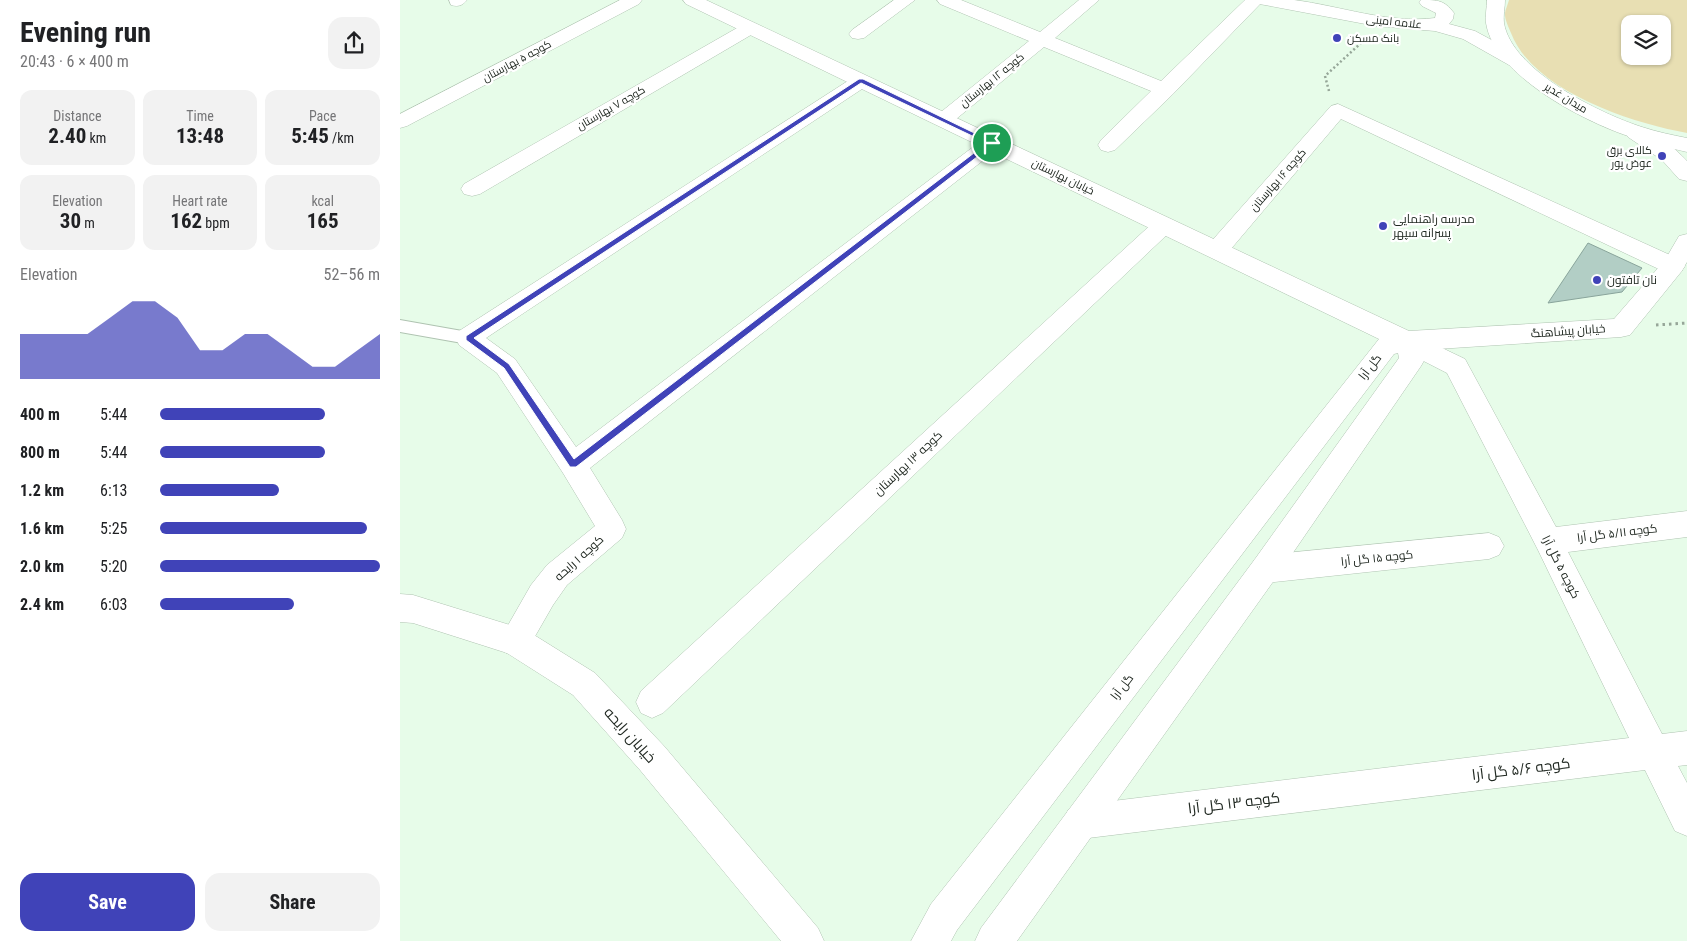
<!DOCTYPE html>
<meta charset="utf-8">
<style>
body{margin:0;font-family:"Roboto Condensed",Cairo,sans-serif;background:#f2f2f2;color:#202124;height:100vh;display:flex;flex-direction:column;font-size:19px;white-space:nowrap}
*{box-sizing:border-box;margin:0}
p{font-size:16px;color:#757577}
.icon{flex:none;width:28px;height:28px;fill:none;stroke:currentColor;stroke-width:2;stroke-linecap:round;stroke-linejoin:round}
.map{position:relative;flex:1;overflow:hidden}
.panel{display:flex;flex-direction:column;background:#fff;width:400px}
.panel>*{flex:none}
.tools{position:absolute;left:1221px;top:15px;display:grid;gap:10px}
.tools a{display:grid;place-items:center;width:50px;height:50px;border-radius:10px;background:#fff;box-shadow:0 1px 4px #0004;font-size:25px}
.pin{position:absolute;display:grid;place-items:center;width:42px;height:42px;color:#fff;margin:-21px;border:2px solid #fff;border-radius:50%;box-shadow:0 1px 5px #0007}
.round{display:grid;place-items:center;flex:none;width:52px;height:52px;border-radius:15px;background:#f2f2f2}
.headline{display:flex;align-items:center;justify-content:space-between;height:85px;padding:0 20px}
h1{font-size:28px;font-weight:700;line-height:38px}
.figures{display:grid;grid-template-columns:repeat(3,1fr);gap:8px;height:85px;padding:5px 20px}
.figures div{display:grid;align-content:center;border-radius:12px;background:#f2f2f2;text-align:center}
.figures b{font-size:21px;font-weight:700}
.figures small{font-size:14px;font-weight:400}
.figures p{font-size:14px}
.chart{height:140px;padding:10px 20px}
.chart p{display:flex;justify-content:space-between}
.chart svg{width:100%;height:90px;margin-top:5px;fill:#4043b8;opacity:.7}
.button{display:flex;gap:10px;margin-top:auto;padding:10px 20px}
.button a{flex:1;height:58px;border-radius:15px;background:#4043b8;color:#fff;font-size:20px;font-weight:700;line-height:58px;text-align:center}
.button a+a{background:#f2f2f2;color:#202124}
ul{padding:0 20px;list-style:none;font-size:16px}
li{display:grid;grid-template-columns:80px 60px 1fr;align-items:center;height:38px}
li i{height:12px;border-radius:6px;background:#4043b8}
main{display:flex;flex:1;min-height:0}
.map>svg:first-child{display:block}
.green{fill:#e8dfb3;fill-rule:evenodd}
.building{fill:#b2cec5;stroke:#89a49b}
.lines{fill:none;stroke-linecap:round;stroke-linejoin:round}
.service-casing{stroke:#afc3b1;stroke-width:2}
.minor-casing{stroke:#afc3b1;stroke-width:1}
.tertiary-casing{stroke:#afc3b1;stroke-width:1}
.secondary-casing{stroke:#afc3b1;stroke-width:1}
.primary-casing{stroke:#afc3b1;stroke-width:1}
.path-far1{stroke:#96a698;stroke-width:2.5;stroke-dasharray:2 2.5;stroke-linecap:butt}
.path{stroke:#96a698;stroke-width:3;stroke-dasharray:2.5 4;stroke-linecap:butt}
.service{fill:#fff;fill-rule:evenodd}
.minor{fill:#fff;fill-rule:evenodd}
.tertiary{fill:#fff;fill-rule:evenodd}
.secondary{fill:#fff;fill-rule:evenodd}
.primary{fill:#fff;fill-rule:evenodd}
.route{fill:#4043b8;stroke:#fff;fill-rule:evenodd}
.poi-dot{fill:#4043b8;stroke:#fff;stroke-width:2}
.labels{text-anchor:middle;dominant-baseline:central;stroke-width:4.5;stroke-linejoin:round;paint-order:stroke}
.far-street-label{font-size:11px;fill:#212922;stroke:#fff}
.far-poi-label{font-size:11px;fill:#212922;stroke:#fff;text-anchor:start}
.poi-label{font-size:12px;fill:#212922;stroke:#fff;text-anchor:start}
.street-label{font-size:12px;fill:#212922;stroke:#fff}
.near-street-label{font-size:15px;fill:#212922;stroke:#fff}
</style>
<main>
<section class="panel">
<div class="headline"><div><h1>Evening run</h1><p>20:43 · 6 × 400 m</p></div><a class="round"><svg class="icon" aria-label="share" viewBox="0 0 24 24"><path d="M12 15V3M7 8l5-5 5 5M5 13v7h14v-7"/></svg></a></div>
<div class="figures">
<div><p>Distance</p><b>2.40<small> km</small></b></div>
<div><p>Time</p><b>13:48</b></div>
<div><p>Pace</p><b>5:45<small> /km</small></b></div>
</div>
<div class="figures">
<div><p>Elevation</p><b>30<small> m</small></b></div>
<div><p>Heart rate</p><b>162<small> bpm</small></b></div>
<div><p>kcal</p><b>165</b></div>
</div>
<div class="chart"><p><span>Elevation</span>52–56 m</p>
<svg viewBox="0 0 160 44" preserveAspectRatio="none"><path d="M0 44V22L10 22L20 22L30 22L40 14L50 6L60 6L70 14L80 30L90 30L100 22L110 22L120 30L130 38L140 38L150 30L160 22V44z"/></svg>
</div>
<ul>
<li><b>400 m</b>5:44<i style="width:75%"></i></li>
<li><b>800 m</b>5:44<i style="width:75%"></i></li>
<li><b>1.2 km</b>6:13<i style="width:54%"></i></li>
<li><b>1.6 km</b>5:25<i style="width:94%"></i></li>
<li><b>2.0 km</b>5:20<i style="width:100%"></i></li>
<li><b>2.4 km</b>6:03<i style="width:61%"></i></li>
</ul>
<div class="button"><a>Save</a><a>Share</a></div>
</section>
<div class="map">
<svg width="1287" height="941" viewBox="0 0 1287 941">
<rect width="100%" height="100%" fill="#e7fce9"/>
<path class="green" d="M 1109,0 L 1287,0 L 1287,133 C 1231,123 1133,91 1111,33 C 1109,28 1105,20 1105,15 C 1105,10 1108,4 1109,0 ZM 1230,24 L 1262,24 L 1262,56 L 1230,56 Z"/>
<path class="building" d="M 1188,243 L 1242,268 L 1222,292 L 1148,303 Z"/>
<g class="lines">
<defs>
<path id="service" d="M 0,320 L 68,332 L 73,334 L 75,338 L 73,342 L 68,344 L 0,332 Z"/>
<path id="minor" d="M 49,0 L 67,0 C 62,6 58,7 51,5 Z
M 220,0 L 242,0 L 239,4 L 7,126 L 0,128 L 0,114 Z
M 494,0 L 515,0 L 464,38 L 458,39 L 452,38 L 449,34 L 452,30 Z
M 537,0 L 561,0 L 640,32 L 679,0 L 699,0 L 655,38 L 761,81 L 845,0 L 864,0 L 773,94 L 715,150 L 708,152 L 701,150 L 698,145 L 701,140 L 751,91 L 644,47 L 550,124 L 543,126 L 536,124 L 533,120 L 536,116 L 629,41 L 540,4 Z
M 350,23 L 356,24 L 359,28 L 356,32 L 80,194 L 72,196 L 64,194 L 61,189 L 64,184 L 344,24 Z
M 461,75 L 468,77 L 471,81 L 468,85 L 86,338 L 115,359 L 176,447 L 585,138 L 592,136 L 599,138 L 602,143 L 599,148 L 190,468 L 222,520 L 226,529 L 222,538 L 167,585 L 153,605 L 126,652 L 115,656 L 104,652 L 99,641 L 131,585 L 147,565 L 195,526 L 163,473 L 97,373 L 59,345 L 56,338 L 59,331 L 454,77 Z
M 938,104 L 1281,260 L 1285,266 L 1281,272 L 1273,274 L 1265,272 L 941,119 L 825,256 L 817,258 L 809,256 L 806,250 L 809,244 L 931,106 Z
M 764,217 L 772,220 L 775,225 L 772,230 L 263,713 L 252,718 L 241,713 L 236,702 L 241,691 L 756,220 Z
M 1007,331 L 1065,359 L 1156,527 L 1287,511 L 1287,537 L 1168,552 L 1262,734 L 1287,731 L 1287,765 L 1278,766 L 1287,783 L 1287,836 L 1275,831 L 1245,770 L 680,839 L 668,834 L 663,822 L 668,810 L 680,805 L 1229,738 L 1138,550 L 1047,373 L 998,348 L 995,341 L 998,334 Z
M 1089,533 L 1099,537 L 1104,546 L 1099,555 L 1089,559 L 865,583 L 855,579 L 850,569 L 855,559 L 865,555 Z"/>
<path id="tertiary" d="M 283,0 L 306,0 L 1009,331 L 1214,319 L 1265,260 L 1279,236 L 1287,234 L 1287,262 L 1281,272 L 1230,335 L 1221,337 L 1022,350 L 1025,359 L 1021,366 L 875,579 L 617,941 L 575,941 L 581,928 L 855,559 L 999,358 L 998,353 L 994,354 L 557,930 L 551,941 L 511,941 L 531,904 L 979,339 L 286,4 Z
M 1235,126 C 1254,131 1274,147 1287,161 L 1287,181 L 1279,179 L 1262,160 L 1228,137 L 1225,132 L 1228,127 Z
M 0,594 L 13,595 L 126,630 L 195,673 L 264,746 L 418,928 L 424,941 L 381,941 L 240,770 L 173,695 L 107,653 L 13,623 L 0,622 Z"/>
<path id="secondary" d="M 856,0 C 869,0 882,0 894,0 C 941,6 988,24 1035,18 L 1036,13 L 1022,6 L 1019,2 L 1021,0 C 1038,0 1044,0 1054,13 L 1053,19 L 1049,24 L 1075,31 L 1123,57 L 1125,61 L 1123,65 L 1116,67 L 1109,65 L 1063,39 L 1035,31 L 976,26 L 865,5 L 859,4 Z"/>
<path id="primary" d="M 1087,0 L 1105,0 C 1105,7 1103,16 1104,23 C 1112,71 1201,114 1242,127 C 1257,132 1272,135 1287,138 L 1287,152 C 1267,147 1247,143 1228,136 C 1183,121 1094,75 1086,23 C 1085,16 1087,7 1087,0 Z"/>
</defs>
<use href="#service" class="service-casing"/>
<use href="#minor" class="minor-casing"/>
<use href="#tertiary" class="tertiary-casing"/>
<use href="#secondary" class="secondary-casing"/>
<use href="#primary" class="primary-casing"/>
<path class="path-far1" d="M 929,91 L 925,76 L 961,43"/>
<path class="path" d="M 1256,325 L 1287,323"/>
<use href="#service" class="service"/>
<use href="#minor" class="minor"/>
<use href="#tertiary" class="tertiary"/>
<use href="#secondary" class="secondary"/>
<use href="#primary" class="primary"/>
</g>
<path class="route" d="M 459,79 L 463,79 L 595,143 L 176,467 L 170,467 L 104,368 L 66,340 L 66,336 ZM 461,83 L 587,143 L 174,459 L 109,364 L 74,338 Z"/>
<g class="poi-dot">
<circle cx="937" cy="38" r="5"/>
<circle cx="1262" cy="156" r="5"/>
<circle cx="983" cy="226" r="5"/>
<circle cx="1197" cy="280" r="5"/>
</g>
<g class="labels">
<g class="far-street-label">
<text transform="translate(994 22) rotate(6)">علامه امینی</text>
<text transform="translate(117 61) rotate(-28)">کوچه ۵ بهارستان</text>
<text transform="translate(592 80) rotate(-39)">کوچه ۱۲ بهارستان</text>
<text transform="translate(1166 98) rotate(31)">میدان غدیر</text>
<text transform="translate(211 108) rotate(-30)">کوچه ۷ بهارستان</text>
<text transform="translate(663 177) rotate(26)">خیابان بهارستان</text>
<text transform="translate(878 180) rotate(-49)">کوچه ۱۶ بهارستان</text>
</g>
<g class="far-poi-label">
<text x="947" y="38">بانک مسکن</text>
<text x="1252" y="150" text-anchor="end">کالای برق<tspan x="1252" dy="13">عوض پور</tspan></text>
</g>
<g class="poi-label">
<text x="993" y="219">مدرسه راهنمایی<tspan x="993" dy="14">پسرانه سپهر</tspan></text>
<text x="1207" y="280">نان تافتون</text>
</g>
<g class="street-label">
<text transform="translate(1168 331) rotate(-4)">خیابان پیشاهنگ</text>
<text transform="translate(970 367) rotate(-52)">گل آرا</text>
<text transform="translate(508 463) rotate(-43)">کوچه ۱۳ بهارستان</text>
<text transform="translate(1217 533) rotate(-7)">کوچه ۵/۱۱ گل آرا</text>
<text transform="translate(179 558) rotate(-42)">کوچه ۱ رایحه</text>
<text transform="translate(977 558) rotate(-6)">کوچه ۱۵ گل آرا</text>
<text transform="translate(1161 567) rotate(63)">کوچه ۵ گل آرا</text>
<text transform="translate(722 687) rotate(-52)">گل آرا</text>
</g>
<g class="near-street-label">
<text transform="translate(230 735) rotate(48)">خیابان رایحه</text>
<text transform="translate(1121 769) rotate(-7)">کوچه ۵/۶ گل آرا</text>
<text transform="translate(834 803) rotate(-7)">کوچه ۱۳ گل آرا</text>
</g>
</g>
</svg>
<div class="tools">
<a><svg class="icon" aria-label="layers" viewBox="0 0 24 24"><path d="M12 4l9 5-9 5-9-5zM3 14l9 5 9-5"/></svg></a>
</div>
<div class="pin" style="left:592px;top:143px;background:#1e9e55"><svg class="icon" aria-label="arrive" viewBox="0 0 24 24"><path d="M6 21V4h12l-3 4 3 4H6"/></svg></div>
</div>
</main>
